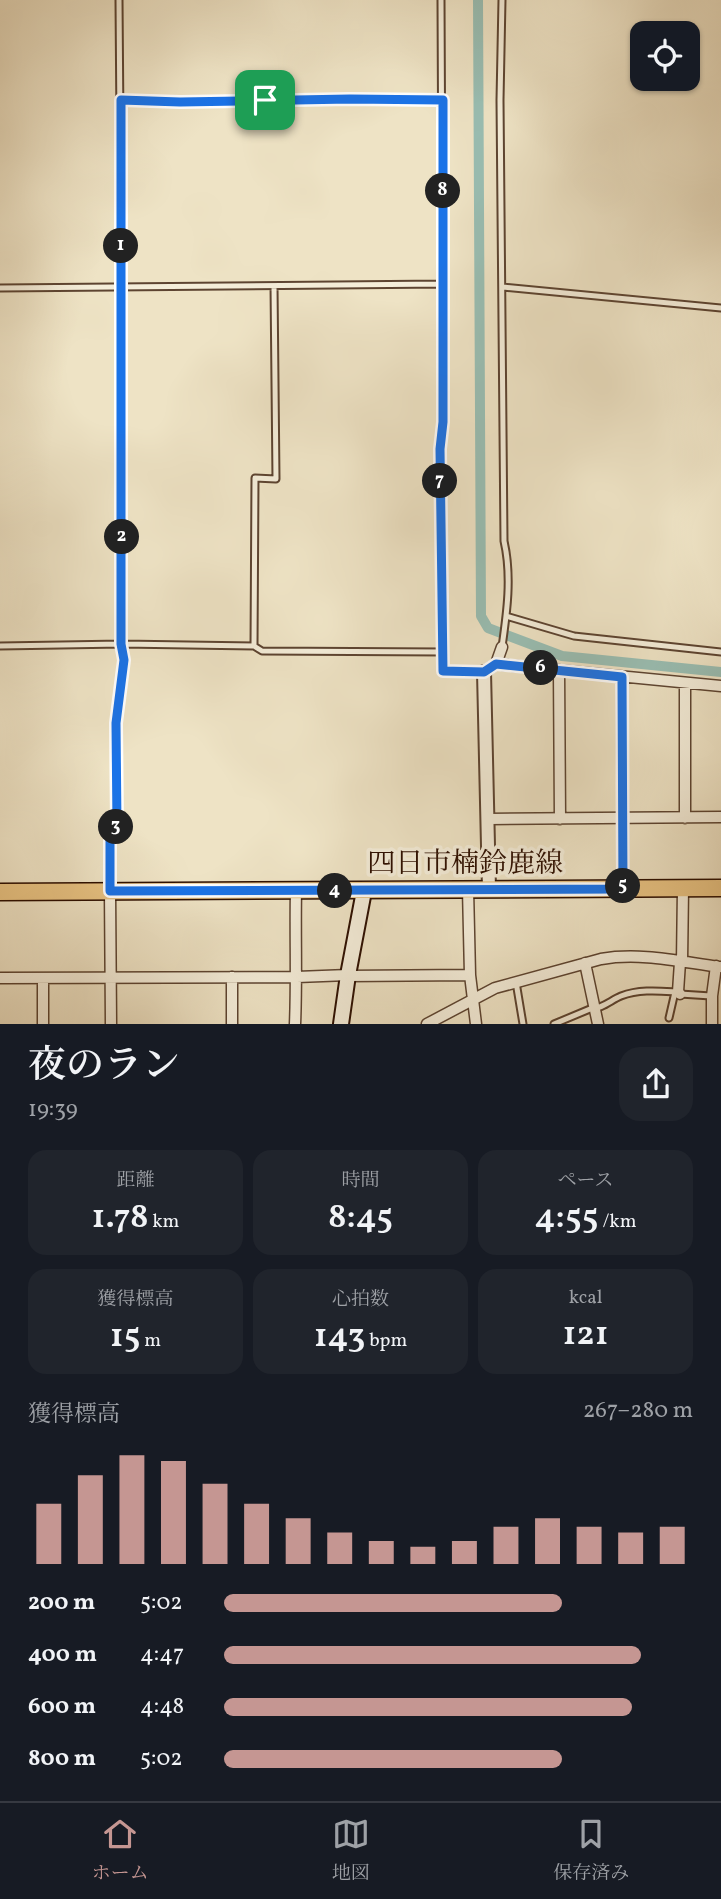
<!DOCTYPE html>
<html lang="ja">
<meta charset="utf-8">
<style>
body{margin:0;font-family:Vollkorn,"Noto Serif JP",serif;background:#20242c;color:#f1f3f6;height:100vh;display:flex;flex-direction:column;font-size:26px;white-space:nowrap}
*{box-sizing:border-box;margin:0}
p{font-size:23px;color:#9ea1a6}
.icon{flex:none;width:38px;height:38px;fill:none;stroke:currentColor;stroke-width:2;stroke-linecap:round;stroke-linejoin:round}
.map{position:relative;height:1024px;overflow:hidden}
.panel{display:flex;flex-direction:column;background:#171b24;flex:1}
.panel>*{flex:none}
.controls{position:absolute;left:630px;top:21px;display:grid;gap:14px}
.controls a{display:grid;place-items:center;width:70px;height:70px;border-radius:14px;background:#171b24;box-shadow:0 2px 5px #0004;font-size:35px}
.pin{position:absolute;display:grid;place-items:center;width:60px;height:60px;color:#fff;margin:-30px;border-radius:14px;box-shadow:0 4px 10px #0006}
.km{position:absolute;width:35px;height:35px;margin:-18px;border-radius:50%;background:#222;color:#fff;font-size:19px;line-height:35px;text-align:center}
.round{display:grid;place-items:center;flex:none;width:74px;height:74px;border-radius:21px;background:#20242c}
.headline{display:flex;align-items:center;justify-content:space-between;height:119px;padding:0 28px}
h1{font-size:38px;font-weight:600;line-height:52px}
.figures{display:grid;grid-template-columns:repeat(3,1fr);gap:10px;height:119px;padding:7px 28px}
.figures div{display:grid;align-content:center;border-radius:18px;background:#20242c;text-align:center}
.figures b{font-size:35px;font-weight:600}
.figures small{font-size:19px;font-weight:400}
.figures p{font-size:19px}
.chart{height:196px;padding:14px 28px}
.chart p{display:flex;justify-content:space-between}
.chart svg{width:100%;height:126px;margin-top:7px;stroke:#c59692;stroke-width:6}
ul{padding:0 28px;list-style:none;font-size:23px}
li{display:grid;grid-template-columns:112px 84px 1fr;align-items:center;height:52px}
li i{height:18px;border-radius:9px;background:#c59692}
.dock{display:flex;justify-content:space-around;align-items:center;height:98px;border-top:2px solid #363941;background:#171b24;font-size:19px;color:#9ea1a6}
.dock a{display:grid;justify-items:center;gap:4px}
.dock .on{color:#c59692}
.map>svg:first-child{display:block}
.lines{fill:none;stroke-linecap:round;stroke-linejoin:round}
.canal{stroke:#99beb3;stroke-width:10}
.service-casing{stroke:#5d4431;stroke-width:9}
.minor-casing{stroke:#5d4431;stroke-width:13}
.tertiary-casing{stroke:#5d4431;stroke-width:16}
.secondary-casing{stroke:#2d0f00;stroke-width:18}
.primary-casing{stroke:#2d0f00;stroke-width:19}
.service{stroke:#f4edd9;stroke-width:5}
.minor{stroke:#f4edd9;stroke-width:10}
.tertiary{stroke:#f4edd9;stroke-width:12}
.secondary{stroke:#f4edd9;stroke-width:14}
.primary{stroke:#e7c282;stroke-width:16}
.route-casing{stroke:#fff;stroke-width:14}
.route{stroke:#1a73e8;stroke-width:9}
.labels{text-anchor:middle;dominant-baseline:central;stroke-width:7;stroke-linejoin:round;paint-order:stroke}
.street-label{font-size:28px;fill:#2d0f00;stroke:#f4edd9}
</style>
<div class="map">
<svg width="721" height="1024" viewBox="0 0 721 1024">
<rect width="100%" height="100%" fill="#eee3c5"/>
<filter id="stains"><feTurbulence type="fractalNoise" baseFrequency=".00286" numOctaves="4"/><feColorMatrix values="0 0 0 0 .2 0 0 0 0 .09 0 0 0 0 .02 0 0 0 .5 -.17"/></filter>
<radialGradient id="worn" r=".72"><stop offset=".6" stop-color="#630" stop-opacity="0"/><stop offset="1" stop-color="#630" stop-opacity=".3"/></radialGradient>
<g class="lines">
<path class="canal" d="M 478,0 L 481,616 L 488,628 L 562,656 L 721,672"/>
<defs>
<path id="service" d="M 441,0 L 443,423 L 440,449 L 443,672 L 484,672
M 502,0 L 500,100 L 504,541 C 512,576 507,612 502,647
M 121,100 C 228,103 335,99 443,100
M 503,287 L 721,308
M 0,288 L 443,284
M 506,616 L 574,636 L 721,652
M 0,646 L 122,644 L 254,646 L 262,651 L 443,652
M 254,646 L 255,478 L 276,479 L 274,286
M 110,891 L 110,838 L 117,825 L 116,723 L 124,660 L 122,644 L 122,375 L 119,0
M 516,982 L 523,1024
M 680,994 L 711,996
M 669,1018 L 675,992
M 554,1024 L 590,1009 C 602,1009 611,1000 621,996 C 640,989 659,991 678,992"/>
<path id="minor" d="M 496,664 L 721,686
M 559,670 L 560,819
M 484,672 L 496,664 L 502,647
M 622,677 L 623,889
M 685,683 L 685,818
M 489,819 L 721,817
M 468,889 L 470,975 L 476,1024
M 110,891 L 111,1024
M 682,962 L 683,888
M 585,963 L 598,1024
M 347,976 L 470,975
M 0,978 L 297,977 L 348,975
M 43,978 L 43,1024
M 680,994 L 678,992 L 680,962
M 232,1024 L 232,977
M 295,1024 C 297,979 295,935 296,890
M 427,1024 L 495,988 L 601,959 C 641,952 681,962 721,967
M 712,1024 L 712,996 L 716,966"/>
<path id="tertiary" d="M 484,672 L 489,889"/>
<path id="secondary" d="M 341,1024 L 348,975 L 364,891"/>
<path id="primary" d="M 0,892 L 721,888"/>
</defs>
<use href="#service" class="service-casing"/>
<use href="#minor" class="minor-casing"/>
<use href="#tertiary" class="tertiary-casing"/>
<use href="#secondary" class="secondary-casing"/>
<use href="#primary" class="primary-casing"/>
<use href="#service" class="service"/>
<use href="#minor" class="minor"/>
<use href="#tertiary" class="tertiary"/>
<use href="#secondary" class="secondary"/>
<use href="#primary" class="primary"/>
</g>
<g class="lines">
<defs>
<path id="route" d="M 350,99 L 443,100 L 443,422 L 440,449 L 443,671 L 484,672 L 496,664 L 622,677 L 623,889 L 110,891 L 110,838 L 117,825 L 116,723 L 124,660 L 121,644 L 121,100 L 180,102 Z"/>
</defs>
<use href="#route" class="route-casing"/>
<use href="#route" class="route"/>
</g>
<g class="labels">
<g class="street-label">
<text x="465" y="864">四日市楠鈴鹿線</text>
</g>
</g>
<rect width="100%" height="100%" filter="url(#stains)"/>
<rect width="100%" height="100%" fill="url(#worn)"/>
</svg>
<div class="controls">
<a><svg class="icon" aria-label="locate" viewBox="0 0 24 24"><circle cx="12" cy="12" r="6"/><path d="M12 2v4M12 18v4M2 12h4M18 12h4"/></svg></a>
</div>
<div class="pin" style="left:265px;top:100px;background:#1e9e55"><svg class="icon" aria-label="arrive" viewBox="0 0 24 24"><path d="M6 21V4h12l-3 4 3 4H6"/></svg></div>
<b class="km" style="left:121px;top:246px">1</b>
<b class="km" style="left:122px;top:537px">2</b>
<b class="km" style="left:116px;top:827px">3</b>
<b class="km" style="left:335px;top:891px">4</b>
<b class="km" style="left:623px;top:886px">5</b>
<b class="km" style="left:541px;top:668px">6</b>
<b class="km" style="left:440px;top:481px">7</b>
<b class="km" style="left:443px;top:191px">8</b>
</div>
<section class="panel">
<div class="headline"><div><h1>夜のラン</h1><p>19:39</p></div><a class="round"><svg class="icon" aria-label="share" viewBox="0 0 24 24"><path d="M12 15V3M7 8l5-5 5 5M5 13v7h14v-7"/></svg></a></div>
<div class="figures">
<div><p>距離</p><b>1.78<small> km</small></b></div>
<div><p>時間</p><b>8:45</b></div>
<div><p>ペース</p><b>4:55<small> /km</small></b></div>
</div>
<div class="figures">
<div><p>獲得標高</p><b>15<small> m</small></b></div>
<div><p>心拍数</p><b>143<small> bpm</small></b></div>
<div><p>kcal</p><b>121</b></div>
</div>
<div class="chart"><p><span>獲得標高</span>267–280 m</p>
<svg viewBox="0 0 160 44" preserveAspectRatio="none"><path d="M5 44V23M15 44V13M25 44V6M35 44V8M45 44V16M55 44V23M65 44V28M75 44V33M85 44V36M95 44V38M105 44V36M115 44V31M125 44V28M135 44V31M145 44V33M155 44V31"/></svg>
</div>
<ul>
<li><b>200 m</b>5:02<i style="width:72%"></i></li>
<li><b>400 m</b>4:47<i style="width:89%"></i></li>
<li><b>600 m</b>4:48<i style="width:87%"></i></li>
<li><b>800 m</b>5:02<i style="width:72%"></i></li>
</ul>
</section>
<nav class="dock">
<a class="on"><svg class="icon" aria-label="home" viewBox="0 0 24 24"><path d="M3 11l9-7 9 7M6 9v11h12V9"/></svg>ホーム</a>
<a><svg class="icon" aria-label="map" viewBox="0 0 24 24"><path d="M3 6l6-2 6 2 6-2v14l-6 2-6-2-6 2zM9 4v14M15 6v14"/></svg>地図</a>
<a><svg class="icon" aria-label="saved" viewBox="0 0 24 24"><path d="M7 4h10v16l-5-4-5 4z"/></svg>保存済み</a>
</nav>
